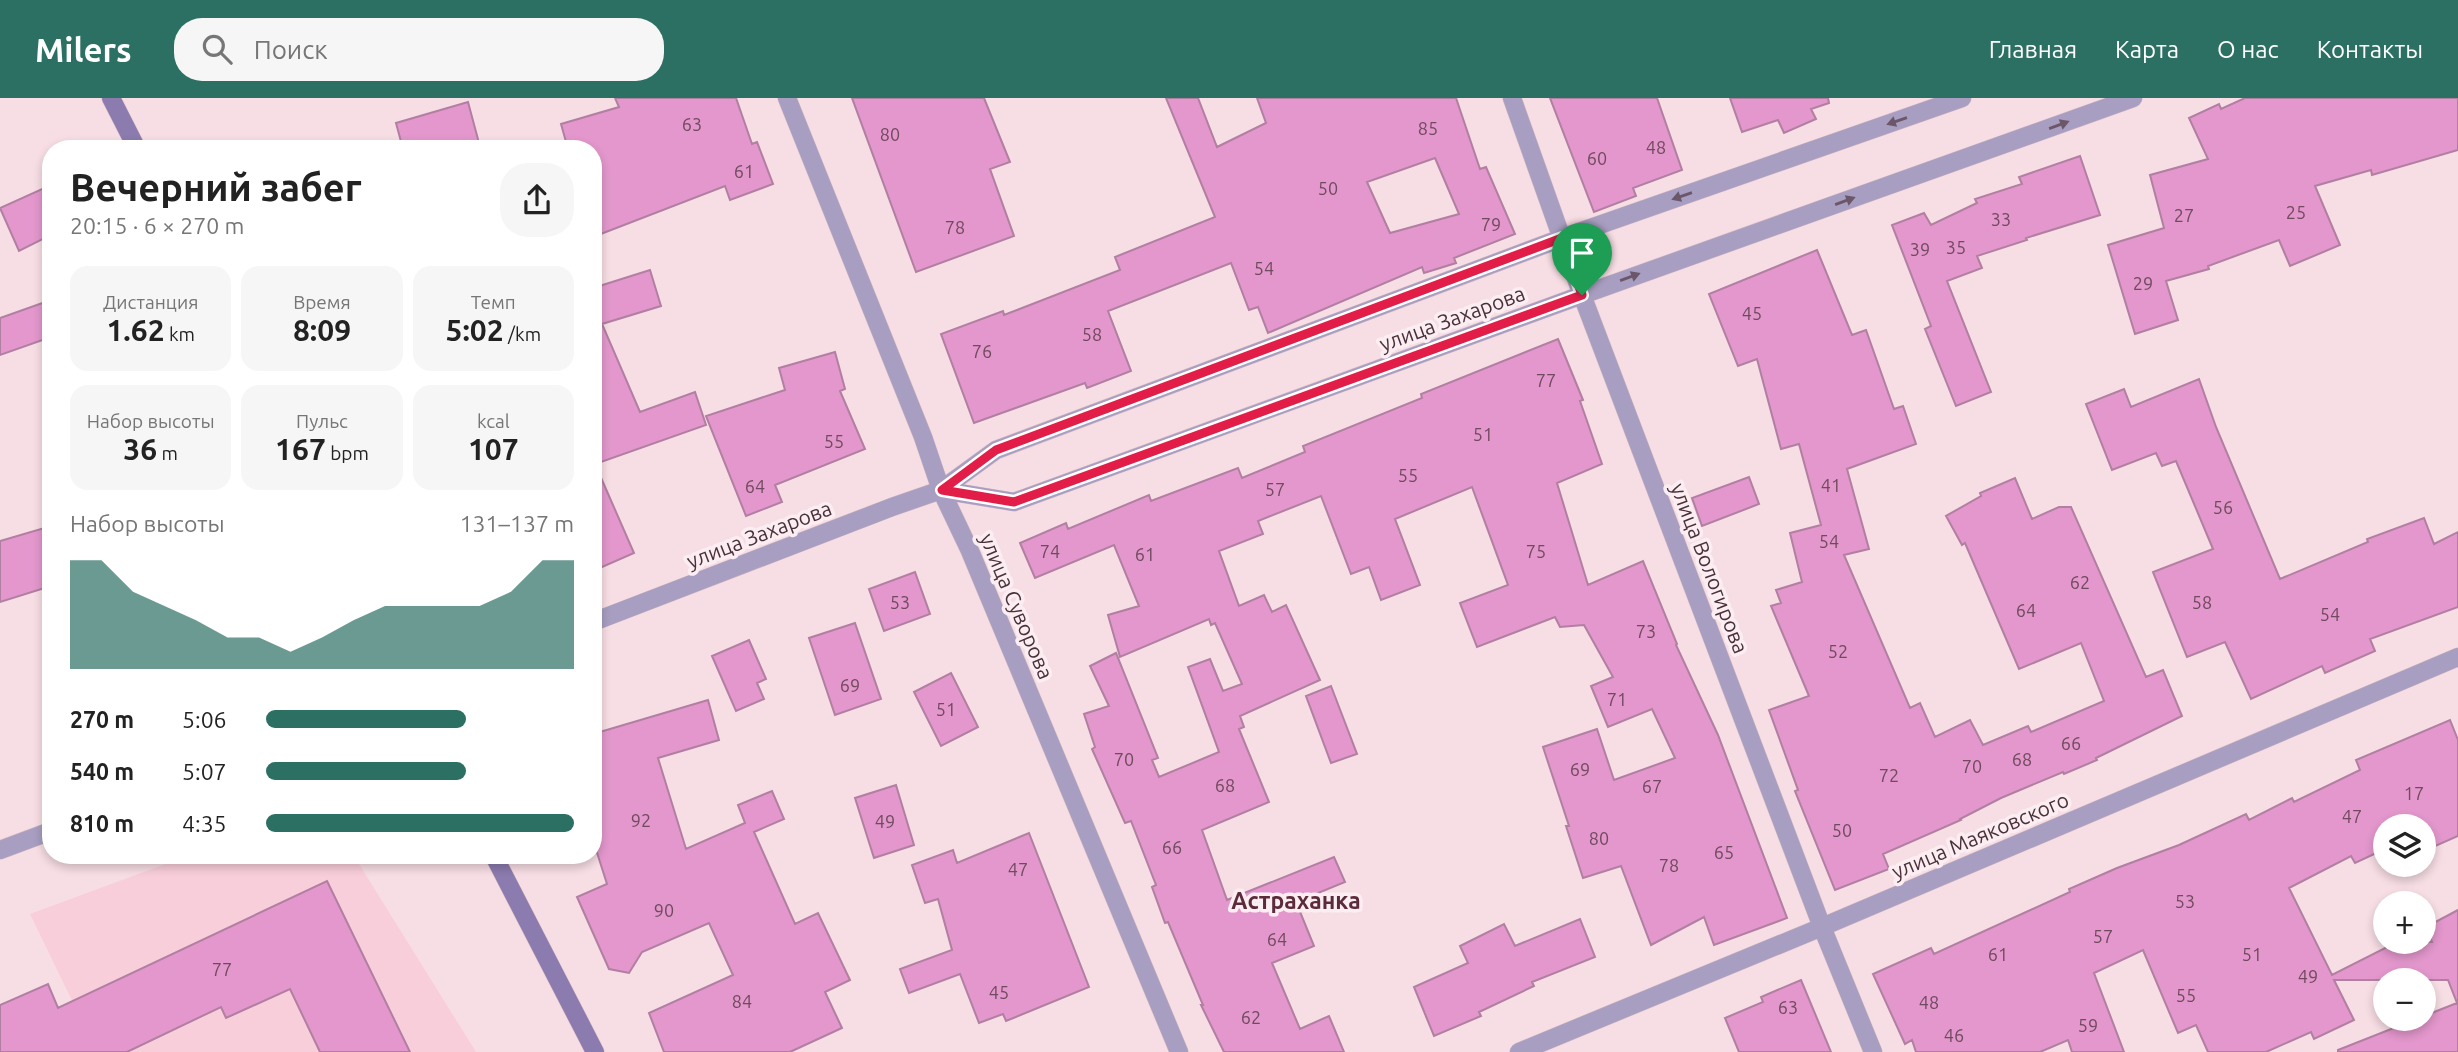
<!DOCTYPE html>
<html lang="ru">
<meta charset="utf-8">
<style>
body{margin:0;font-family:Ubuntu,sans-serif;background:#f6f6f6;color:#222;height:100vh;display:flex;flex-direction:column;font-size:26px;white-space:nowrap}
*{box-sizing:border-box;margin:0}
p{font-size:23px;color:#767676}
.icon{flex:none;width:38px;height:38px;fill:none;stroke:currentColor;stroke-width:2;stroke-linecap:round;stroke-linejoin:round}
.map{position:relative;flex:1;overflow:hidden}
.drawer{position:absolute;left:42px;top:42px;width:560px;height:724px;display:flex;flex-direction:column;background:#fff;border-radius:28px;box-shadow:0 4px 10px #0003}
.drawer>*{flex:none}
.buttons{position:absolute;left:2373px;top:716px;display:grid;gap:14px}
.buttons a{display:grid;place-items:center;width:63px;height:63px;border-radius:50%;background:#fff;box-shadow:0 4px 10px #0003;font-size:35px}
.pin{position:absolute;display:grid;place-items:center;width:60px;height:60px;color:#fff;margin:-72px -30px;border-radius:50% 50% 50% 0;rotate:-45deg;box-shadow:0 0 7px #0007}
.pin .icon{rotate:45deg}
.round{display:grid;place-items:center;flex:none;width:74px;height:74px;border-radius:28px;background:#f6f6f6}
.head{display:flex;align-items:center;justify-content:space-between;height:119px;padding:0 28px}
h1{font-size:38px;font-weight:600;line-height:52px}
.metrics{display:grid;grid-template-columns:repeat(3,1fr);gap:10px;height:119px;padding:7px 28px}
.metrics div{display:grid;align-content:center;border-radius:18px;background:#f6f6f6;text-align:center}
.metrics b{font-size:30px;font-weight:600}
.metrics small{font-size:19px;font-weight:400}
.metrics p{font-size:19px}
.chart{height:196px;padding:14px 28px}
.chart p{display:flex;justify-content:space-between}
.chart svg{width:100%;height:126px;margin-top:7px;fill:#2c7063;opacity:.7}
ul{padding:0 28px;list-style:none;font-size:23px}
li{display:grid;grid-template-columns:112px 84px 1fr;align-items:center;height:52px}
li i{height:18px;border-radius:9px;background:#2c7063}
header{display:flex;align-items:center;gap:42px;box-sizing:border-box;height:98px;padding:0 35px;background:#2c7063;color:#fff}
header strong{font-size:33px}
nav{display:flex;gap:38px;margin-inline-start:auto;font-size:24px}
.search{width:490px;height:63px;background:#f6f6f6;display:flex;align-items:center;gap:18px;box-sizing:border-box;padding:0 24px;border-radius:28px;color:#767676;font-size:26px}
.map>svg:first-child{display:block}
.built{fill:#f9cedb}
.building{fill:#e397cc;stroke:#b17fa1;stroke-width:2;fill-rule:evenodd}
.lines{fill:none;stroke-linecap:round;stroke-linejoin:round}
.street-casing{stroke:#d4bbc2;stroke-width:19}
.secondary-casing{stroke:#d4bbc2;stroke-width:19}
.street{stroke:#a89ec1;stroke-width:18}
.secondary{stroke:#8b7bae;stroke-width:18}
.oneway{fill:#6b5769}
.route-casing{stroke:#fff;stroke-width:14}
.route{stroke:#e11d48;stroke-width:9}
.labels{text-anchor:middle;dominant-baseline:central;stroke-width:7;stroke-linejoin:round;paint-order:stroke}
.number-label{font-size:18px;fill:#704a5e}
.street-label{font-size:21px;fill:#4a3139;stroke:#fbeef2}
.neighbourhood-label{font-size:23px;font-weight:bold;fill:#5c2a3d;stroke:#fbeef2}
</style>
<header>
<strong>Milers</strong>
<div class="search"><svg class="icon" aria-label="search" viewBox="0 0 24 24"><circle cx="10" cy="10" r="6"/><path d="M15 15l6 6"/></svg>Поиск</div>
<nav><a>Главная</a><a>Карта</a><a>О нас</a><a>Контакты</a></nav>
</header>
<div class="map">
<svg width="2458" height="954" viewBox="0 0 2458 954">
<rect width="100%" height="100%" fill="#f7dde4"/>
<path class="built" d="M 187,758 L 354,758 L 476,954 L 97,954 L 30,816 Z"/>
<path class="building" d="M 615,0 L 736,0 L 752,46 L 757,44 L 773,86 L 730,102 L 725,88 L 593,139 L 593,51 L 568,51 L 561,26 L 619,9 Z
M 852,0 L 984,0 L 1010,64 L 990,71 L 1014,138 L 916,174 Z
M 1166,0 L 1198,0 L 1217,49 L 1266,25 L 1257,0 L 1456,0 L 1480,71 L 1486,69 L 1515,136 L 1454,160 L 1456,165 L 1424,175 L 1422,169 L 1268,235 L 1258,209 L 1249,212 L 1231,165 L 1108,213 L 1131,273 L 1087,290 L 1085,285 L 974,325 L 941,236 L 1003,213 L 1004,217 L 1120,172 L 1115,159 L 1215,119 ZM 1435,60 L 1459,116 L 1390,135 L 1367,84 Z
M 1550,0 L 1657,0 L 1682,72 L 1633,90 L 1636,98 L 1594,114 Z
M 1730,0 L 1828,0 L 1829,5 L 1811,11 L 1816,21 L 1784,35 L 1778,22 L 1742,34 Z
M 2245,0 L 2458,0 L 2458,52 L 2372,77 L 2371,72 L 2315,88 L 2340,147 L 2290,168 L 2279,142 L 2208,168 L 2209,171 L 2166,183 L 2178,222 L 2135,236 L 2108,147 L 2164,130 L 2150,77 L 2208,61 L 2189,20 L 2219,6 L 2221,11 Z
M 468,4 L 479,45 L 459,51 L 403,51 L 396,25 Z
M 2080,58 L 2100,117 L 2026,140 L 2027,142 L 1977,158 L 1982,170 L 1947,183 L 1991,294 L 1956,308 L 1925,231 L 1931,228 L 1892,127 L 1924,115 L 1931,127 L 1977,105 L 1975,101 L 2022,86 L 2019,79 Z
M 51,87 L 51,137 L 19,153 L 0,110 Z
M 1817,152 L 1852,237 L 1866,232 L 1894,311 L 1903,308 L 1916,346 L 1847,371 L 1869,451 L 1844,457 L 1910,610 L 1920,605 L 1935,639 L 1970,622 L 1983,647 L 2028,628 L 2031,634 L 2104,603 L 2081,545 L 2019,571 L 1965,445 L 1962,447 L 1946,418 L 1981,398 L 1980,395 L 2015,380 L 2032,421 L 2059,409 L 2071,409 L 2146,579 L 2163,572 L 2182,618 L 2096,660 L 2097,662 L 2064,676 L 2063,674 L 2001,700 L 1960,721 L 1961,722 L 1883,756 L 1889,771 L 1835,792 L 1795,693 L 1798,692 L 1769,612 L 1809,598 L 1771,508 L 1781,505 L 1776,492 L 1802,484 L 1790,435 L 1821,427 L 1799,346 L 1781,351 L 1757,261 L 1738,268 L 1709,196 Z
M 650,172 L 661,208 L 602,226 L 640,314 L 695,294 L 706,327 L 595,366 L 634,455 L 593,473 L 593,190 Z
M 51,202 L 51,239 L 0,257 L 0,220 Z
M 1558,241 L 1583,302 L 1580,303 L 1602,366 L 1557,385 L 1588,487 L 1643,463 L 1677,546 L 1676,547 L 1718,637 L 1787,820 L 1714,847 L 1704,819 L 1651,847 L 1621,768 L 1583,780 L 1566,728 L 1569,728 L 1543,649 L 1597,631 L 1614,682 L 1675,660 L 1652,611 L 1608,629 L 1591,588 L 1613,579 L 1584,527 L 1560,529 L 1555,519 L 1477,549 L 1460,505 L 1508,487 L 1472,389 L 1395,421 L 1420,487 L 1381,502 L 1369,469 L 1351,476 L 1321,398 L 1258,423 L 1263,436 L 1219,453 L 1239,508 L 1264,497 L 1272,514 L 1286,507 L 1320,582 L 1240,618 L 1244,629 L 1239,631 L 1269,704 L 1202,732 L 1227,802 L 1334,759 L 1345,784 L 1296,804 L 1314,848 L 1272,865 L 1300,931 L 1329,918 L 1344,954 L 1224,954 L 1201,907 L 1203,907 L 1168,824 L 1165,825 L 1152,789 L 1156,787 L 1131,723 L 1125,725 L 1092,651 L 1095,649 L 1084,616 L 1109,608 L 1090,568 L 1116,555 L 1158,660 L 1152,662 L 1159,679 L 1219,654 L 1188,569 L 1210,561 L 1223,593 L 1242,586 L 1215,525 L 1211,527 L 1209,521 L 1120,559 L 1108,517 L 1139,508 L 1114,447 L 1035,480 L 1020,445 L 1066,425 L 1068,431 L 1149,397 L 1151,403 L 1238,370 L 1242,380 L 1305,354 L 1303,348 L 1422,300 L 1421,296 Z
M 835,254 L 845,291 L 840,293 L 865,351 L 775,387 L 782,404 L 746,418 L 706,318 L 785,292 L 779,270 Z
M 2199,281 L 2216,329 L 2280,481 L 2368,444 L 2367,441 L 2424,420 L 2434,446 L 2458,434 L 2458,509 L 2370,541 L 2375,553 L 2325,575 L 2322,568 L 2251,601 L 2225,544 L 2187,559 L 2153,474 L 2213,451 L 2176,363 L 2162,368 L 2156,355 L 2112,372 L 2086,306 L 2124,291 L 2131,309 Z
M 1749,379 L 1759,406 L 1702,428 L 1692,400 Z
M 51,428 L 51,488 L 0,504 L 0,443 Z
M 915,474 L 930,516 L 884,533 L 869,491 Z
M 855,525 L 881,601 L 835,617 L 809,540 Z
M 749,542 L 766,581 L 757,585 L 764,601 L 736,613 L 712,558 Z
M 951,575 L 978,629 L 941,648 L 914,594 Z
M 1331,588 L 1357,656 L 1331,665 L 1306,598 Z
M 708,602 L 719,642 L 658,660 L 686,751 L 745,725 L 738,707 L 772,693 L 784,721 L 754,734 L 795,826 L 818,815 L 850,882 L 825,894 L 842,930 L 790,954 L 664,954 L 649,915 L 733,877 L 709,825 L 642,854 L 629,875 L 609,871 L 577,799 L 607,786 L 593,742 L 593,636 Z
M 2450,622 L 2458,642 L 2458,738 L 2424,753 L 2424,728 L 2385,728 L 2385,751 L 2355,765 L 2351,758 L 2289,790 L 2332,877 L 2397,844 L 2432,844 L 2426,829 L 2458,812 L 2458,954 L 2338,954 L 2338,952 L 2419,920 L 2424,920 L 2424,918 L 2457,905 L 2448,882 L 2334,882 L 2354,922 L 2314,941 L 2311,934 L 2266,954 L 2208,954 L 2196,927 L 2178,935 L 2143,852 L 2094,875 L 2124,954 L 2072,954 L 2068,942 L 2040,954 L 1916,954 L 1912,942 L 1905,946 L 1873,876 L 1931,850 L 1934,856 L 2070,794 L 2069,791 L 2117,770 L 2179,747 L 2246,716 L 2249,722 L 2292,700 L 2294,704 L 2360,672 L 2356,662 Z
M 896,687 L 914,747 L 874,760 L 855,700 Z
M 1029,735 L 1089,889 L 1006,923 L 1003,916 L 979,925 L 960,876 L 909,895 L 900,871 L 952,852 L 938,801 L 925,805 L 912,767 L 953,752 L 957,765 Z
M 327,783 L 410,954 L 320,954 L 290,891 L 226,920 L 221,909 L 127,954 L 0,954 L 0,907 L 48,886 L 58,910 Z
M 1580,821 L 1595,859 L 1532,884 L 1534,888 L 1479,914 L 1481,918 L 1434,938 L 1414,889 L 1468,865 L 1460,848 L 1504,826 L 1515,848 Z
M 1801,882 L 1831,954 L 1739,954 L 1725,920 L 1763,904 L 1761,899 Z"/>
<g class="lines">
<defs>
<path id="street" d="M 787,0 L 923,339 L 941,392 L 970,453 L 1179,954
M 1512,0 L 1582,197 L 1822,829 L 1873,954
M 941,392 L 1014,404 L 1582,197 L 2133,0
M 593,524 L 892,409 L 941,392 L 996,352 L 1562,140 L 1962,0
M 0,752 L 51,733
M 1519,954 L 1822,829 L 2458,559"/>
<path id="secondary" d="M 111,0 L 137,51
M 494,758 L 595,954"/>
</defs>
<use href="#street" class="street-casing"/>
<use href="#secondary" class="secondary-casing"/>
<use href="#street" class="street"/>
<use href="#secondary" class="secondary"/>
</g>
<defs><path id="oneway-solid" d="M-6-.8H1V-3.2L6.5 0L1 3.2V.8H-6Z" transform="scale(1.75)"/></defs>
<g class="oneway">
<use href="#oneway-solid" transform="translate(1897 23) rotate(161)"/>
<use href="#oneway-solid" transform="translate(2059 27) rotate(-20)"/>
<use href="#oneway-solid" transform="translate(1682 98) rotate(161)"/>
<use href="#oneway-solid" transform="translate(1845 103) rotate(-20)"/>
<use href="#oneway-solid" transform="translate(1630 179) rotate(-20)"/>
</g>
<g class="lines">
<defs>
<path id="route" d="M 1562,140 L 1582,197 L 1014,404 L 942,392 L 996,352 Z"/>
</defs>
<use href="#route" class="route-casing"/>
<use href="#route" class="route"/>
</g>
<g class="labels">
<g class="number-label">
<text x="692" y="26">63</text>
<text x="1428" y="30">85</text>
<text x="890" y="36">80</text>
<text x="1656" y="49">48</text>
<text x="1597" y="60">60</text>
<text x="744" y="73">61</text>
<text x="1328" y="90">50</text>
<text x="2296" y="114">25</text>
<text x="2184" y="117">27</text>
<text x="2001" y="121">33</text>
<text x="1491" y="126">79</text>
<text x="955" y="129">78</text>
<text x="1956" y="149">35</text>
<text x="1920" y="151">39</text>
<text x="1264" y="170">54</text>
<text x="2143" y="185">29</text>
<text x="1752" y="215">45</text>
<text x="1092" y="236">58</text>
<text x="982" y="253">76</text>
<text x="1546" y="282">77</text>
<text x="1483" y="336">51</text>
<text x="834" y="343">55</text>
<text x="1408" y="377">55</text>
<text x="1831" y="387">41</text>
<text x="755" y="388">64</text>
<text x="1275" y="391">57</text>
<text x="2223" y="409">56</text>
<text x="1829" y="443">54</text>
<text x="1050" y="453">74</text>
<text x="1536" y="453">75</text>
<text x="1145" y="456">61</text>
<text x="2080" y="484">62</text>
<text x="900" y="504">53</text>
<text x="2202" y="504">58</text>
<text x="2026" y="512">64</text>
<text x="2330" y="516">54</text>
<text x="1646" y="533">73</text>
<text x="1838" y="553">52</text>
<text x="850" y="587">69</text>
<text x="1617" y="601">71</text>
<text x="946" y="611">51</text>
<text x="2071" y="645">66</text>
<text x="1124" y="661">70</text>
<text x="2022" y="661">68</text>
<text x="1972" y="668">70</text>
<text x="1580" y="671">69</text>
<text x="1889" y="677">72</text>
<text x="1225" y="687">68</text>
<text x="1652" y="688">67</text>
<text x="2414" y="695">17</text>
<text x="2352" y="718">47</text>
<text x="641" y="722">92</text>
<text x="885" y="723">49</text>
<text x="1842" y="732">50</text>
<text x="1599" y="740">80</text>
<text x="1172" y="749">66</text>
<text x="1724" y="754">65</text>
<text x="1669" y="767">78</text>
<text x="1018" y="771">47</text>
<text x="2185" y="803">53</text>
<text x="664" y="812">90</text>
<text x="2103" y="838">57</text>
<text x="1277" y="841">64</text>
<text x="1998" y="856">61</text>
<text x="2252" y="856">51</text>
<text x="222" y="871">77</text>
<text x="2308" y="878">49</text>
<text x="999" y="894">45</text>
<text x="2186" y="897">55</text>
<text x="742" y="903">84</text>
<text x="1929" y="904">48</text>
<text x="1788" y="909">63</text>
<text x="1251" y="919">62</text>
<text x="2088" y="927">59</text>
<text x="1954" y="937">46</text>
</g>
<g class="street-label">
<text transform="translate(1452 220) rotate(-20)">улица Захарова</text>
<text transform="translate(759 436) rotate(-21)">улица Захарова</text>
<text transform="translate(1710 470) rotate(69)">улица Вологирова</text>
<text transform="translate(1017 508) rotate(67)">улица Суворова</text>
<text transform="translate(1980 737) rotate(-23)">улица Маяковского</text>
</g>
<g class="neighbourhood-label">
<text x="1296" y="802">Астраханка</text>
</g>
</g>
</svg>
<div class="buttons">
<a><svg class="icon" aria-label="layers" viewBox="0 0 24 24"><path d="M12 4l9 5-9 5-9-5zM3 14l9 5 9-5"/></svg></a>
<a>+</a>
<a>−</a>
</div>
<div class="pin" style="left:1582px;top:197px;background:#1e9e55"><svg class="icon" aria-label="arrive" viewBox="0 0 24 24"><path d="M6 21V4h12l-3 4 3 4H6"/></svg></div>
<section class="drawer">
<div class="head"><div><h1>Вечерний забег</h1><p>20:15 · 6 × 270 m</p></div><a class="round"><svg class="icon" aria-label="share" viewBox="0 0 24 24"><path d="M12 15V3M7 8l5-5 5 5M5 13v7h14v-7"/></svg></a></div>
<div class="metrics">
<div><p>Дистанция</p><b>1.62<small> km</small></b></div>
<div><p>Время</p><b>8:09</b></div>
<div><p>Темп</p><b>5:02<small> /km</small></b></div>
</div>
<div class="metrics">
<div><p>Набор высоты</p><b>36<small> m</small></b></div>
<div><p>Пульс</p><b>167<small> bpm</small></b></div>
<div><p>kcal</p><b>107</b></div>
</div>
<div class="chart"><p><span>Набор высоты</span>131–137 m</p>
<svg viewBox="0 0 160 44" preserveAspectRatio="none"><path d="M0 44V6L10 6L20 17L30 22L40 27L50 33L60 33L70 38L80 33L90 27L100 22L110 22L120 22L130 22L140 17L150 6L160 6V44z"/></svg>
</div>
<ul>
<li><b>270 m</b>5:06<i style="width:65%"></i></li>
<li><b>540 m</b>5:07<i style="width:65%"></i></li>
<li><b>810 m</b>4:35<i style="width:100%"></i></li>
</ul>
</section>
</div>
